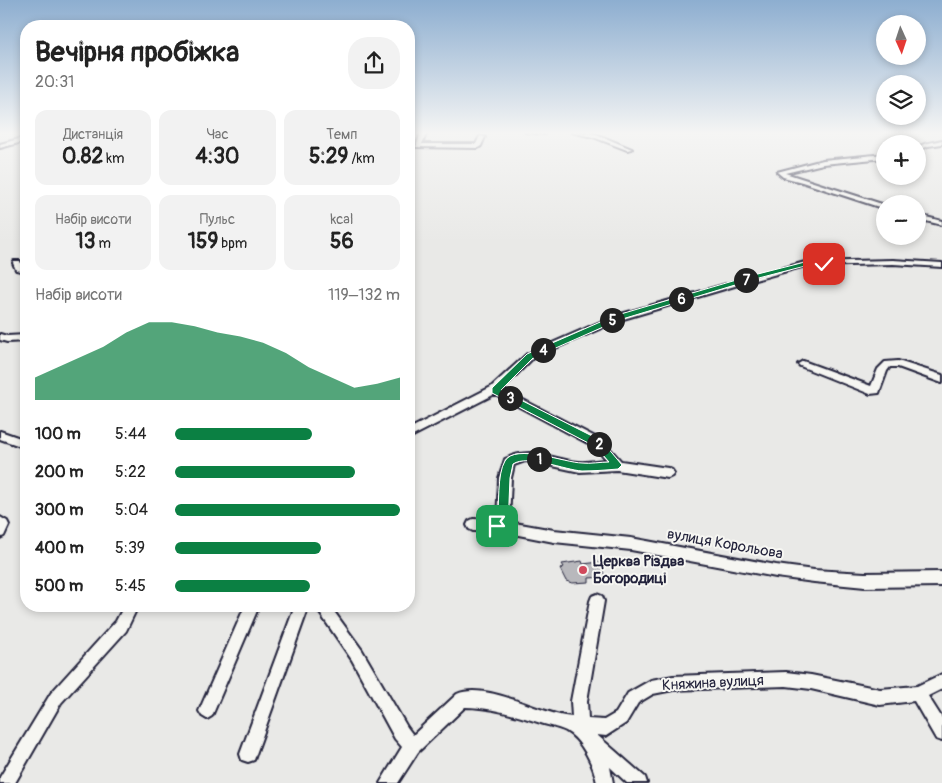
<!DOCTYPE html>
<html lang="uk">
<meta charset="utf-8">
<style>
body{margin:0;font-family:Pangolin,sans-serif;background:#f2f2f2;color:#222;height:100vh;display:flex;flex-direction:column;font-size:19px;white-space:nowrap}
*{box-sizing:border-box;margin:0}
p{font-size:16px;color:#767676}
.icon{flex:none;width:28px;height:28px;fill:none;stroke:currentColor;stroke-width:2;stroke-linecap:round;stroke-linejoin:round}
.map{position:relative;flex:1;overflow:hidden}
.details{position:absolute;left:20px;top:20px;width:395px;height:592px;display:flex;flex-direction:column;background:#fff;border-radius:20px;box-shadow:0 2px 8px #0003}
.details>*{flex:none}
.needle{width:32px;rotate:177deg}
.fabs{position:absolute;left:876px;top:15px;display:grid;gap:10px}
.fabs a{display:grid;place-items:center;width:50px;height:50px;border-radius:50%;background:#fff;box-shadow:0 2px 8px #0003;font-size:25px}
.pin{position:absolute;display:grid;place-items:center;width:42px;height:42px;color:#fff;margin:-21px;border-radius:10px;box-shadow:0 2px 8px #0006}
.km{position:absolute;width:25px;height:25px;margin:-12px;border-radius:50%;background:#222;color:#fff;font-size:14px;line-height:25px;text-align:center}
.round{display:grid;place-items:center;flex:none;width:52px;height:52px;border-radius:20px;background:#f2f2f2}
.overview{display:flex;align-items:center;justify-content:space-between;height:85px;padding:0 15px}
h1{font-size:28px;font-weight:700;line-height:38px}
.stats{display:grid;grid-template-columns:repeat(3,1fr);gap:8px;height:85px;padding:5px 15px}
.stats div{display:grid;align-content:center;border-radius:12px;background:#f2f2f2;text-align:center}
.stats b{font-size:21px;font-weight:700}
.stats small{font-size:14px;font-weight:400}
.stats p{font-size:14px}
.chart{height:140px;padding:10px 15px}
.chart p{display:flex;justify-content:space-between}
.chart svg{width:100%;height:90px;margin-top:5px;fill:#0b8043;opacity:.7}
ul{padding:0 15px;list-style:none;font-size:16px}
li{display:grid;grid-template-columns:80px 60px 1fr;align-items:center;height:38px}
li i{height:12px;border-radius:6px;background:#0b8043}
.map>svg:first-child{display:block}
.building{fill:#b8b8bc;stroke:#22223b}
.lines{fill:none;stroke-linecap:round;stroke-linejoin:round}
.minor-casing{stroke:#22223b;stroke-width:4}
.minor{fill:#f6f6f2;fill-rule:evenodd}
.route{fill:#0b8043;stroke:#fff}
.poi-dot{fill:#d1495b;stroke:#f6f6f2;stroke-width:2}
.labels{text-anchor:middle;dominant-baseline:central;stroke-width:4;stroke-linejoin:round;paint-order:stroke}
.near-street-label{font-size:15px;fill:#22223b;stroke:#f6f6f2}
.near-poi-label{font-size:15px;font-weight:bold;fill:#22223b;stroke:#f6f6f2;text-anchor:start}
</style>
<div class="map">
<svg width="942" height="783" viewBox="0 0 942 783">
<rect width="100%" height="100%" fill="#e9e9e7"/>
<filter id="ink" filterUnits="userSpaceOnUse"><feTurbulence type="fractalNoise" baseFrequency=".02" numOctaves="2"/><feDisplacementMap in="SourceGraphic" scale="10" xChannelSelector="R" yChannelSelector="G"/><feConvolveMatrix kernelMatrix="1 2 1 2 8 2 1 2 1" color-interpolation-filters="sRGB"/></filter>
<g filter="url(#ink)">
<path class="building" d="M 582,561 L 583,564 L 600,562 L 605,577 L 589,578 L 589,582 L 572,583 L 566,581 L 560,569 L 564,567 L 562,564 Z"/>
<g class="lines">
<defs>
<path id="minor" d="M 421,132 L 427,132 L 422,144 L 476,144 L 480,136 L 485,137 L 481,146 L 478,148 L 416,147 Z
M 525,132 L 547,132 L 544,134 Z
M 571,132 L 596,134 L 632,149 L 627,150 L 593,137 Z
M 26,137 L 26,141 L 0,148 L 0,144 Z
M 942,140 L 942,144 L 928,146 L 918,151 L 918,147 L 924,144 Z
M 885,154 L 885,158 L 823,164 L 785,173 L 885,205 L 885,209 L 802,182 L 783,177 L 777,172 L 823,160 Z
M 918,215 L 942,221 L 942,225 L 918,219 Z
M 893,260 L 942,263 L 942,267 L 893,264 L 805,266 L 755,280 L 620,320 L 533,358 L 502,389 L 603,441 L 621,461 L 668,468 L 672,470 L 674,473 L 672,476 L 668,478 L 617,470 L 580,472 L 534,462 L 525,461 L 514,465 L 511,478 L 509,522 L 554,530 L 631,538 L 776,565 L 814,570 L 865,573 L 942,572 L 942,586 L 865,587 L 814,582 L 776,577 L 631,550 L 554,542 L 503,532 L 473,531 L 469,529 L 467,525 L 469,521 L 473,519 L 497,520 L 499,478 L 505,459 C 533,445 551,460 579,462 C 588,463 598,460 607,460 L 595,447 L 495,394 L 409,438 L 409,429 L 491,387 L 527,354 L 614,316 L 805,262 Z
M 14,261 L 20,261 L 22,266 L 26,268 L 26,272 L 16,270 L 13,263 Z
M 0,334 L 7,336 L 26,335 L 26,341 L 7,342 L 0,340 Z
M 803,361 L 871,386 L 878,369 L 885,362 L 898,361 L 942,375 L 942,383 L 898,367 L 890,367 L 887,371 L 879,393 L 870,394 L 800,366 L 798,364 Z
M 0,431 L 26,440 L 26,448 L 0,439 Z
M 0,517 L 7,521 L 9,525 L 4,536 L 0,538 Z
M 597,594 L 602,596 L 604,601 L 587,701 L 588,719 L 604,720 L 616,713 L 628,693 L 651,680 L 673,676 L 786,672 L 811,675 L 880,689 L 917,686 L 942,674 L 942,689 L 928,696 L 942,718 L 942,741 L 936,739 L 914,701 L 880,705 L 811,689 L 786,686 L 673,690 L 653,694 L 638,703 L 626,723 L 606,736 L 597,735 L 645,777 L 647,783 L 627,783 L 610,767 L 613,783 L 597,783 C 594,766 582,740 566,731 C 560,728 551,726 544,724 C 518,716 492,707 465,707 L 418,752 L 398,783 L 380,783 L 402,747 L 395,739 L 352,660 L 315,606 L 330,606 L 362,650 L 407,727 L 413,735 L 457,694 C 487,681 541,715 572,717 L 571,701 L 590,601 L 592,596 Z
M 124,606 L 138,606 L 126,631 L 61,703 L 15,783 L 0,783 L 0,777 L 51,693 L 116,621 Z
M 245,606 L 259,606 L 212,716 L 207,719 L 202,716 L 199,711 Z
M 295,606 L 309,606 L 256,754 L 254,760 L 248,762 L 242,760 L 240,754 Z"/>
</defs>
<use href="#minor" class="minor-casing"/>
<use href="#minor" class="minor"/>
</g>
</g>
<linearGradient id="sky" x2="0" y2="1"><stop stop-color="#8daed0"/><stop offset="0.55" stop-color="#f5f5f4"/><stop offset="1" stop-color="#f5f5f4" stop-opacity="0"/></linearGradient>
<rect width="942" height="242" fill="url(#sky)"/>
<path class="route" d="M 805,262 L 824,262 L 827,264 L 824,266 L 805,266 L 755,279 L 619,320 L 533,358 L 501,390 L 602,441 L 622,465 L 618,469 C 606,470 594,471 582,471 C 565,470 528,454 513,464 L 510,478 L 508,526 L 503,530 L 493,530 L 493,523 L 498,522 C 499,506 497,474 505,461 C 515,443 566,463 582,463 C 591,464 600,462 609,462 L 596,447 L 492,393 L 492,388 L 527,354 L 614,316 L 750,276 Z"/>
<circle class="poi-dot" cx="583" cy="570" r="5"/>
<g class="labels">
<g class="near-street-label">
<text transform="translate(725 544) rotate(10)">вулиця Корольова</text>
<text transform="translate(713 683) rotate(-3)">Княжина вулиця</text>
</g>
<g class="near-poi-label">
<text x="593" y="561">Церква Різдва<tspan x="593" dy="17">Богородиці</tspan></text>
</g>
</g>
</svg>
<div class="fabs">
<a><svg class="needle" viewBox="-14 -14 28 28"><path d="M0-13l5 13h-10z" fill="#e53935"/><path d="M0 13l5-13h-10z" fill="#767676"/></svg></a>
<a><svg class="icon" aria-label="layers" viewBox="0 0 24 24"><path d="M12 4l9 5-9 5-9-5zM3 14l9 5 9-5"/></svg></a>
<a>+</a>
<a>−</a>
</div>
<div class="pin" style="left:497px;top:526px;background:#1e9e55"><svg class="icon" aria-label="arrive" viewBox="0 0 24 24"><path d="M6 21V4h12l-3 4 3 4H6"/></svg></div>
<div class="pin" style="left:824px;top:264px;background:#d93025"><svg class="icon" aria-label="check" viewBox="0 0 24 24"><path d="M5 12l5 5 9-10"/></svg></div>
<b class="km" style="left:539px;top:459px">1</b>
<b class="km" style="left:599px;top:444px">2</b>
<b class="km" style="left:510px;top:398px">3</b>
<b class="km" style="left:543px;top:350px">4</b>
<b class="km" style="left:612px;top:320px">5</b>
<b class="km" style="left:681px;top:299px">6</b>
<b class="km" style="left:746px;top:280px">7</b>
<section class="details">
<div class="overview"><div><h1>Вечірня пробіжка</h1><p>20:31</p></div><a class="round"><svg class="icon" aria-label="share" viewBox="0 0 24 24"><path d="M12 15V3M7 8l5-5 5 5M5 13v7h14v-7"/></svg></a></div>
<div class="stats">
<div><p>Дистанція</p><b>0.82<small> km</small></b></div>
<div><p>Час</p><b>4:30</b></div>
<div><p>Темп</p><b>5:29<small> /km</small></b></div>
</div>
<div class="stats">
<div><p>Набір висоти</p><b>13<small> m</small></b></div>
<div><p>Пульс</p><b>159<small> bpm</small></b></div>
<div><p>kcal</p><b>56</b></div>
</div>
<div class="chart"><p><span>Набір висоти</span>119–132 m</p>
<svg viewBox="0 0 160 44" preserveAspectRatio="none"><path d="M0 44V33L10 28L20 23L30 18L40 11L50 6L60 6L70 8L80 11L90 13L100 16L110 21L120 28L130 33L140 38L150 36L160 33V44z"/></svg>
</div>
<ul>
<li><b>100 m</b>5:44<i style="width:61%"></i></li>
<li><b>200 m</b>5:22<i style="width:80%"></i></li>
<li><b>300 m</b>5:04<i style="width:100%"></i></li>
<li><b>400 m</b>5:39<i style="width:65%"></i></li>
<li><b>500 m</b>5:45<i style="width:60%"></i></li>
</ul>
</section>
</div>
